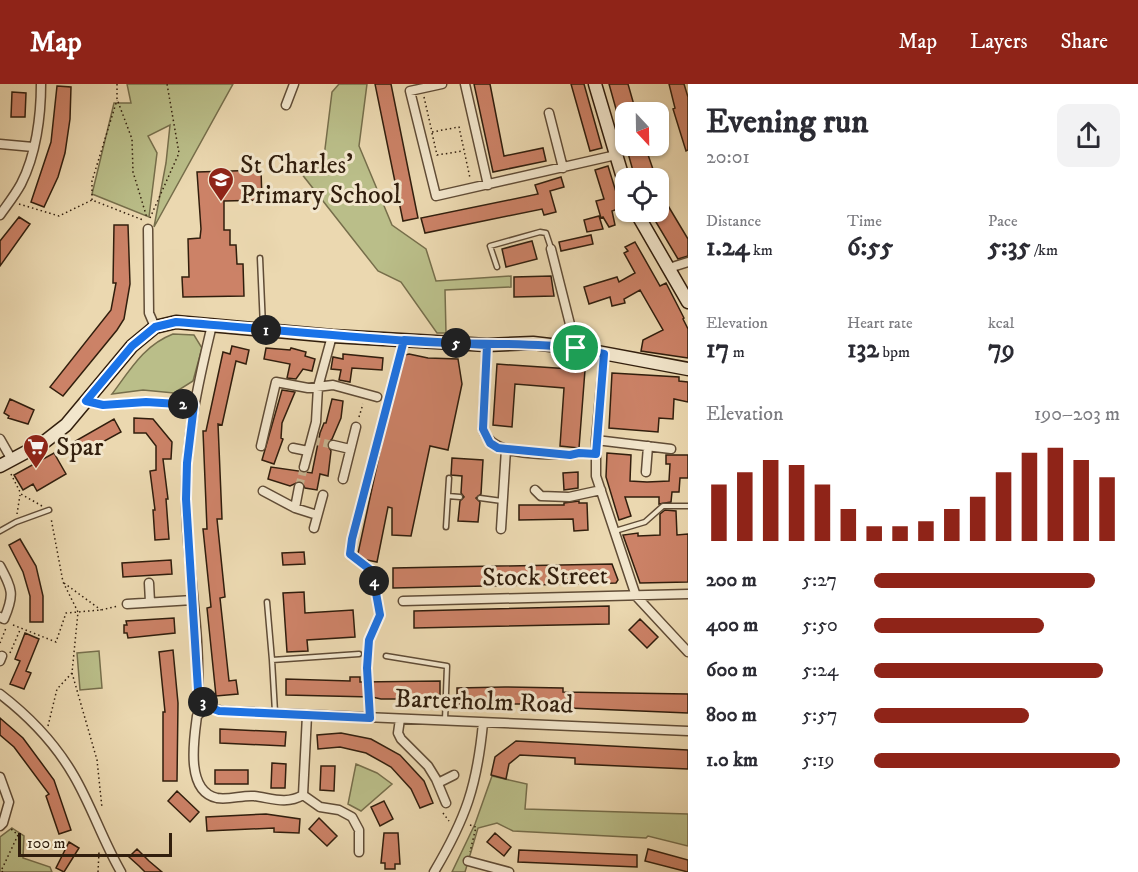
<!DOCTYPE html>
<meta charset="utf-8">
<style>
body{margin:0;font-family:"IM FELL DW Pica",serif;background:#f2f2f3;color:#2b2b33;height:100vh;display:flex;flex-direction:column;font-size:22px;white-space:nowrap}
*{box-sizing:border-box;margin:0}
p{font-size:20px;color:#7c7c81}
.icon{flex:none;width:33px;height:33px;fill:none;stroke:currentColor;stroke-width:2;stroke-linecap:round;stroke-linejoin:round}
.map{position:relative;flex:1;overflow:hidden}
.sheet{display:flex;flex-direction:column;background:#fff;width:450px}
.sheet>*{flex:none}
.needle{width:39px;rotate:158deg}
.buttons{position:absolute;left:615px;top:18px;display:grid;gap:12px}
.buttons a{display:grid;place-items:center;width:54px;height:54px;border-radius:12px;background:#fff;box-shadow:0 2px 4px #0004;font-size:30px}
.scale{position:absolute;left:18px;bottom:15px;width:154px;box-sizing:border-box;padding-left:6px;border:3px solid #311e0d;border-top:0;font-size:16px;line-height:21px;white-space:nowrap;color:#311e0d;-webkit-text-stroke:4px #f2e6cc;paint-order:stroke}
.pin{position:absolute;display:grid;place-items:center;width:51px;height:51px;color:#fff;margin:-26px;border:3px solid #fff;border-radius:50%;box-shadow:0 2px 6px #0007}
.km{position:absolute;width:30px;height:30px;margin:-15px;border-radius:50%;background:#222;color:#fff;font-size:16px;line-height:30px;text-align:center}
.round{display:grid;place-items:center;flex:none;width:63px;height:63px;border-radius:12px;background:#f2f2f3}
.overview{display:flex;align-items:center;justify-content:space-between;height:102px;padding:0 18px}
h1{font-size:33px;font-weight:700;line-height:45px}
.figures{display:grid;grid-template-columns:repeat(3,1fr);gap:9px;height:102px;padding:6px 18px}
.figures div{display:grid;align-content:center}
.figures b{font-size:26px;font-weight:700}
.figures small{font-size:16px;font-weight:400}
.figures p{font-size:16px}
.chart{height:168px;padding:12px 18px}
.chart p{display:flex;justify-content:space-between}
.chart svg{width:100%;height:108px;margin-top:6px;stroke:#8f2418;stroke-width:6}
ul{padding:0 18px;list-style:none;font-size:20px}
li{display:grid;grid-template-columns:96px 72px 1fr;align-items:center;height:45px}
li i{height:15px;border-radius:8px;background:#8f2418}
header{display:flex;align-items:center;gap:36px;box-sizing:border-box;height:84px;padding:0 30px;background:#8f2418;color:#fff}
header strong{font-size:28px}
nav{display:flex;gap:33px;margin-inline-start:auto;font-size:21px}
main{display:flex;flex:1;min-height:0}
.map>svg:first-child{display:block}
.green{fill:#babe89;stroke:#766e4b;stroke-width:1.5}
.building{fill:#cc8267;stroke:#311e0d;stroke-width:1.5}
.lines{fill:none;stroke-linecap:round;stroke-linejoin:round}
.street-tunnel{stroke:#c6b38f;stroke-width:8;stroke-dasharray:8 4;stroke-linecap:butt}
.lane-casing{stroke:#604c36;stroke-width:7}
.street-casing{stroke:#604c36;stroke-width:11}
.secondary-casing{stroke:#311e0d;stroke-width:15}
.path{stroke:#311e0d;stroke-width:1.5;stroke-dasharray:1.5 3;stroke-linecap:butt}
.lane{stroke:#f2e6cc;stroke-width:4}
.street{stroke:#f2e6cc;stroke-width:8}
.secondary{stroke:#f2e6cc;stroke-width:12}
.route-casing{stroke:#fff;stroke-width:12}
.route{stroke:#1a73e8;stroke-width:8}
.labels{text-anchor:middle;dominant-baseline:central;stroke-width:6;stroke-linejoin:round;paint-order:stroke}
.poi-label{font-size:26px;fill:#311e0d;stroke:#f2e6cc;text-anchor:start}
.street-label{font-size:26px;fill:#311e0d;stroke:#f2e6cc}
</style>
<header>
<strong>Map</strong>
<nav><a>Map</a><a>Layers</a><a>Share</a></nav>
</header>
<main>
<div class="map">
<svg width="688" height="788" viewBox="0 0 688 788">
<rect width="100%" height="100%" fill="#ebd8b0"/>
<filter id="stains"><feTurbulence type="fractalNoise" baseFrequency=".00333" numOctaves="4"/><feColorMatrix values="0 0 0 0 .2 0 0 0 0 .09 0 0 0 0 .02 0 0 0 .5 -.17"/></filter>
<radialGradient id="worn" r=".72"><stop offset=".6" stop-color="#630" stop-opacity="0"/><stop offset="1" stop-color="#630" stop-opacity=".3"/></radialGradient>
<path class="green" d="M 127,0 L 233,0 L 154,143 L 166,79 L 170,41 L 148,52 L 157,69 L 149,133 L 92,110 L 114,19 L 131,19 Z
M 339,0 L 367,0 L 359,62 L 392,141 L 426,165 L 436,197 L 511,192 L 511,203 L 445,206 L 446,249 L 437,249 L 401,198 L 378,187 L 301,89 L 323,81 L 332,8 Z
M 173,250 L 194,251 L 202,264 L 193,297 L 174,309 L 143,306 L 112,310 C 130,286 144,261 173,250 Z
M 99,567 L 102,604 L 80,606 L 77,569 Z
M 356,680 L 377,689 L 392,700 L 361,727 L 348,720 Z
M 492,692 L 527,700 L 525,725 L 688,730 L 688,762 L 648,752 L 646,754 L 513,747 L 497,739 L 478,744 L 465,788 L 452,788 L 475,740 Z
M 12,744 L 24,752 L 23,774 L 50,783 L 52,788 L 0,788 L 0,753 Z"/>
<path class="building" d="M 375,0 L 391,0 L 418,134 L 403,137 Z
M 474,0 L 490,0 L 504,72 L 543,64 L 546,77 L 493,88 Z
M 571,0 L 584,0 L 602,64 L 590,67 Z
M 609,0 L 628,0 L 636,28 L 626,28 L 626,50 L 623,50 Z
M 669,0 L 684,0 L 688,13 L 688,66 L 686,67 L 673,25 L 675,24 Z
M 57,2 L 71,3 L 70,35 L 65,69 L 58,93 L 44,123 L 31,118 L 51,58 Z
M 12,8 L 26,9 L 25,33 L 11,33 Z
M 626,62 L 645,62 L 656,94 L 635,94 Z
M 608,82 L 621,124 L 612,127 L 615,141 L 609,143 L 603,133 L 601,134 L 596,117 L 604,115 L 595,86 Z
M 261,86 L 262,116 L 224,117 L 224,146 L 230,146 L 230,161 L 236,161 L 237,180 L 243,180 L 244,212 L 183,213 L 182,193 L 189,193 L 188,155 L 200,154 L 201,145 L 197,88 Z
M 561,93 L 564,103 L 550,107 L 556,128 L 544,131 L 542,125 L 425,149 L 421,134 L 538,110 L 535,101 Z
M 658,105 L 688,155 L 688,172 L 678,175 L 650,128 L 658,128 Z
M 599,132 L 603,145 L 587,148 L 584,136 Z
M 19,133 L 30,140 L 0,182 L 0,157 Z
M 114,141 L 128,141 L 130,200 L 124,235 L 117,246 L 63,312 L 50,303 L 111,226 L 116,199 L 113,199 Z
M 591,151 L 593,160 L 561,167 L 559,158 Z
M 532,157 L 537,175 L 506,183 L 502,165 Z
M 635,158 L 660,202 L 666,199 L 684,234 L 683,235 L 688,245 L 688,274 L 641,267 L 643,256 L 663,246 L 640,206 L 624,215 L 625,219 L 612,222 L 610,213 L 589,220 L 584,203 L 617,193 L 619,198 L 635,189 L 624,169 L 628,167 L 625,163 Z
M 551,192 L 554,212 L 514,213 L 514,193 Z
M 232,262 L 249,266 L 246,280 L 236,277 L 222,341 L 218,340 L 222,435 L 217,435 L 225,513 L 220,514 L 229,597 L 236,596 L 238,610 L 216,612 L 207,524 L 211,523 L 203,445 L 207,445 L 203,347 L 206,347 L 223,268 L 230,270 Z
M 266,264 L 290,266 L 291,264 L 306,268 L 305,272 L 315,275 L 312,287 L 303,285 L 296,295 L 287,294 L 290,280 L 264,275 Z
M 343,270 L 383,274 L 382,286 L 352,284 L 350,298 L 339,296 L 341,286 L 331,285 L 333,273 L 343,275 Z
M 409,270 L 428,274 L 458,275 L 462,300 L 448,366 L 430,362 L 411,452 L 392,451 L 392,424 L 388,423 L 377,478 L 357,474 L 384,349 L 405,271 Z
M 497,280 L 585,286 L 579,364 L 560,362 L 564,304 L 515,300 L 512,343 L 493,341 Z
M 612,289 L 679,293 L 679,297 L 688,298 L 688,318 L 674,315 L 673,335 L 659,334 L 658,348 L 609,344 Z
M 282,306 L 295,308 L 282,339 L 281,354 L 283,355 L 274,380 L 262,376 Z
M 10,315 L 34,326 L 28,340 L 8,334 L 9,332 L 4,329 Z
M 332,315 L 343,317 L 341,334 L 332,355 L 327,360 L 331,367 L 328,392 L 320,390 L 317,406 L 305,404 L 301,397 L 290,402 L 268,395 L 271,383 L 312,389 L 320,349 L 324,339 L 326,339 Z
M 134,334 L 153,335 L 172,358 L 171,375 L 163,375 L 168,415 L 166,415 L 169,455 L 155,456 L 153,426 L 155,426 L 150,387 L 156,386 L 156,362 L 146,349 L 134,349 Z
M 114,335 L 121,348 L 79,371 L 72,359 Z
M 54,369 L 66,390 L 37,407 L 33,400 L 23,406 L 14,391 Z
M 607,369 L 631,371 L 630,397 L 647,398 L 669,397 L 670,380 L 666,380 L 666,371 L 688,371 L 688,394 L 680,394 L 679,408 L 672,408 L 671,418 L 659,420 L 659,413 L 625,413 L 631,432 L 619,436 L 606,393 Z
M 452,374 L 483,376 L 481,410 L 476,414 L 480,418 L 478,438 L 458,437 L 460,417 L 464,413 L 461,409 L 462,392 L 451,391 Z
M 578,388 L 578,404 L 564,406 L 563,389 Z
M 579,417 L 579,419 L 587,419 L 588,446 L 574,447 L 573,435 L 519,436 L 519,421 L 564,421 L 564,419 Z
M 665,426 L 676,427 L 677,451 L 688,450 L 688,498 L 640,499 L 623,451 L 638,449 L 638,452 L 660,451 L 660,430 Z
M 20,455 L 36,482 L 43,512 L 43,538 L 30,538 L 30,512 L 23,488 L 9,461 Z
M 304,468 L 305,480 L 283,481 L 282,469 Z
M 171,476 L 172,490 L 123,493 L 122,479 Z
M 612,480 L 618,496 L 616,499 L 393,504 L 393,484 Z
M 304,508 L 305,529 L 353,526 L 355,553 L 307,556 L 308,567 L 287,568 L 283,509 Z
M 609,522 L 609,540 L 414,544 L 414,527 Z
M 174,534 L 175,549 L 128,554 L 127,549 L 124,549 L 124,541 L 127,541 L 126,537 Z
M 640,535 L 658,553 L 647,564 L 629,546 Z
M 25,549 L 39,555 L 26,587 L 31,589 L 24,605 L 10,600 L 20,577 L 15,575 Z
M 173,566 L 178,619 L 177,697 L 163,697 L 163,628 L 165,628 L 159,568 Z
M 350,593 L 360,593 L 360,598 L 440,597 L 440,617 L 400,617 L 400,615 L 381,615 L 372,613 L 286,611 L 286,595 L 350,597 Z
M 505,603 L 563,604 L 563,608 L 688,610 L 688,629 L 569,624 L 569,620 L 457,620 L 457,604 Z
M 0,634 L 23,654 L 54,696 L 71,746 L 59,750 L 46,712 L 49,710 L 14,663 L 0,651 Z
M 220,645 L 286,648 L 285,662 L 220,659 Z
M 341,649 L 371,655 L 400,671 L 424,697 L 433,719 L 420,724 L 411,705 L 391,683 L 366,669 L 340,663 L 318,665 L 317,651 Z
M 516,657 L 688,666 L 688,685 L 575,680 L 575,674 L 520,671 L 509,680 L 506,695 L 491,691 L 495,673 Z
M 272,679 L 286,680 L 285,704 L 271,704 Z
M 321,682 L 335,682 L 334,707 L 320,706 Z
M 215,686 L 248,686 L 248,700 L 215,700 Z
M 177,707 L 199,728 L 190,738 L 168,717 Z
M 384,717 L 393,735 L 380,742 L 371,723 Z
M 266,730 L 300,735 L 299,749 L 274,748 L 274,744 L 207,747 L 206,733 Z
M 319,734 L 337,752 L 327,762 L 309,745 Z
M 384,749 L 398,749 L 400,780 L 395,780 L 395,785 L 385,785 L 385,779 L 381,779 Z
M 495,749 L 511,763 L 504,772 L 487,758 Z
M 69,758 L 79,764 L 64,788 L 56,784 Z
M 137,765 L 149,777 L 162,788 L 145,788 L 139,782 L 129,773 Z
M 648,765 L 688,776 L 688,788 L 645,777 Z
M 519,766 L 637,771 L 637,783 L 518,778 Z"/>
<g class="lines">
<path class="street-tunnel" d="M 312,356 L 333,361
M 299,403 L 304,383"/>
<defs>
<path id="lane" d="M 260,174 L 263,243
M 497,183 L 490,162 L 540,148 L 546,149 L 551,164
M 448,412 L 460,413
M 480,414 L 502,417
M 446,443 L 449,394
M 0,447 L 16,438 L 49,426
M 615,447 L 645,438 L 663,422 L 688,422
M 352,455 L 404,258
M 267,518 L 272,576
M 386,572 L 447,582 L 445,636
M 275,628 L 272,576 L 359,570"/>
<path id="street" d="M 442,0 L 410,7 L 436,112 L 616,71
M 465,0 L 488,101
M 286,21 L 294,0
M 549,29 L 563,84
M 0,60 L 33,63
M 0,131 C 7,121 15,111 21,100 C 36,71 41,32 41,0
M 148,145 L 149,229 L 155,243
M 551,165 L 576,264
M 669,184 L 688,178
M 212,241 C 198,299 185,357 186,418 C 187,480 200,543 198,606 C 201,620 211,626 224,627 L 688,647
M 487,261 L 483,345 C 491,374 545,369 570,371
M 604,270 L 596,356 L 596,392 L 636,512 L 688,568
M 86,317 L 103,321 L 146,318 L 193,321
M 0,355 L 12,376
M 596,356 L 671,365
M 333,361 L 350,365
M 261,362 L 276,298 L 308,304 L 333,301 L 377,313
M 293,364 L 308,367
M 304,383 L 316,338 L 318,303 L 332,252
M 646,388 L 648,362
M 343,395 L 356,343
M 535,406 L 541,412 L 569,413 L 601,406
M 263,407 L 295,424 L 317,431
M 295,424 L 299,403
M 314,444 L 323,411
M 501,445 L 506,365
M 0,482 C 12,505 15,510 4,535 L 0,533
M 149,499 L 150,518
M 403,517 L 688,510
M 127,520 L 193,516
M 0,577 L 2,572
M 0,610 C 30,633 55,659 74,692 C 92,723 103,757 121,788
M 208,622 L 197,632 C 194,655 185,707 217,714 C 230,716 242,711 254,712 C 271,714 286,721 303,711 L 320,723 L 339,726 L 352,733 L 359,746 L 359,768
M 400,635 L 398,649 L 401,655 L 428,682 L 436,695 L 446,719
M 0,693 L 9,718 L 3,739 L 0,742
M 438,699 L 454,691
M 303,711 L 307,631
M 468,777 L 509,788
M 434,788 C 466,734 477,702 483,639"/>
<path id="secondary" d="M 595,0 L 626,104
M 636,128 L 688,218
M 0,382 L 43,359 L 66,341 L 132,262 L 155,243 L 176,238 L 332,252 L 487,261 L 533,259 L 576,264 L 688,285"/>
</defs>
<use href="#lane" class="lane-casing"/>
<use href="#street" class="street-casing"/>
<use href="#secondary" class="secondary-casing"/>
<path class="path" d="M 117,0 L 117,15 L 132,55 L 133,88 L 147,134
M 424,13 L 432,48 L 459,43 L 470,94
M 432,49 L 437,71 L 463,67
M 92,116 L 92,97 L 117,16
M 19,120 L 59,132 L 92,116 L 143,136
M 150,134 L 179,69 L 167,0
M 359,333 L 363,320
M 11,390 L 21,410 L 42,422
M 17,430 L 20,411
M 351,463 L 350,470 L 372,487 L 380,531 L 369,556 L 367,583 L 370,625
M 64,499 L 101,526
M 13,541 L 56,558 L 66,529 L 101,526 L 118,522
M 0,559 L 6,544
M 10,569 L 20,546
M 72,589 L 97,676 L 102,724
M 48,642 L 57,605 L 72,589 L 78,528 L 63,498 L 51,434
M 443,729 L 449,737
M 470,741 L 476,743 L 470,768
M 3,788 L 1,787 L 18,751 L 10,744
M 98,788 L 99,768"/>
<use href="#lane" class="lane"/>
<use href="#street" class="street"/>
<use href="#secondary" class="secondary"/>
</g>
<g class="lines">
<defs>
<path id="route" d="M 576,264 C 526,258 476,261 426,258 C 342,253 259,244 176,238 L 155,243 L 132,262 L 86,317 L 103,321 L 146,318 L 194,321 L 187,379 L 186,415 L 198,606 C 201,618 207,623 219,627 L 370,634 L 367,584 L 369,556 L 380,531 L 372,487 L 350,470 L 352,455 L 404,256 L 487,261 L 483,345 L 490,359 L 498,364 L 570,371 L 579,369 L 596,370 L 604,270 L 576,264"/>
</defs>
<use href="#route" class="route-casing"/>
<use href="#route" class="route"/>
</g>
<defs>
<symbol id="school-pin" viewBox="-11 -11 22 30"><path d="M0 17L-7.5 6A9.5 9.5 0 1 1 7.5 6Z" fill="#8f2418" stroke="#f2e6cc"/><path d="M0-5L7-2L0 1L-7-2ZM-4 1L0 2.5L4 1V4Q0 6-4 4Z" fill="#fff"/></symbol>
<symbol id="supermarket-pin" viewBox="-11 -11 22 30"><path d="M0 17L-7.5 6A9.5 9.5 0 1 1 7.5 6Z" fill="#8f2418" stroke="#f2e6cc"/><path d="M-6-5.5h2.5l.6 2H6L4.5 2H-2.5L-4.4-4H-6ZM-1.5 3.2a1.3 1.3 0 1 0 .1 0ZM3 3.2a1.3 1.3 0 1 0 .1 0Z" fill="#fff"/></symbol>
</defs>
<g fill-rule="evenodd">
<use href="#school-pin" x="206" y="81" width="30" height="40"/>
<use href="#supermarket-pin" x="21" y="348" width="30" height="40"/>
</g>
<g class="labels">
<g class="poi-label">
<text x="240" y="81">St Charles'<tspan x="240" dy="30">Primary School</tspan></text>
<text x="56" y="363">Spar</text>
</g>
<g class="street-label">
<text transform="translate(545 493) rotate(-1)">Stock Street</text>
<text transform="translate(484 618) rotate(2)">Barterholm Road</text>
</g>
</g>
<rect width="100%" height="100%" filter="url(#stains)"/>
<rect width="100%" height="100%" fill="url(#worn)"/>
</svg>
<div class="buttons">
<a><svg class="needle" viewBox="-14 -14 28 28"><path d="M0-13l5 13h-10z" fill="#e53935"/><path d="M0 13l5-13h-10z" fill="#7c7c81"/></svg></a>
<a><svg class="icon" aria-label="locate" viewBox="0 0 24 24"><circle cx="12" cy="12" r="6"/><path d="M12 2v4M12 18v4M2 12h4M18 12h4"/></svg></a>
</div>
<div class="scale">100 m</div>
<div class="pin" style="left:576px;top:264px;background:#1e9e55"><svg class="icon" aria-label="arrive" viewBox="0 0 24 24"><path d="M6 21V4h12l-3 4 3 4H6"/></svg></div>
<b class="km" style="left:266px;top:246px">1</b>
<b class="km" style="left:183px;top:320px">2</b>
<b class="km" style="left:203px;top:618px">3</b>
<b class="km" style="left:374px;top:497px">4</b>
<b class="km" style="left:456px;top:259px">5</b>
</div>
<section class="sheet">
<div class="overview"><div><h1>Evening run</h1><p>20:01</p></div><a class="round"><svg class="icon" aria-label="share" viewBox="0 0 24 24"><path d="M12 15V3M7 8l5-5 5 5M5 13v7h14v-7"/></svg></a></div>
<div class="figures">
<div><p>Distance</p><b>1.24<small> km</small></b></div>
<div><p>Time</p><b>6:55</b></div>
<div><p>Pace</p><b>5:35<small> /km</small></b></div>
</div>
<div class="figures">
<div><p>Elevation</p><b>17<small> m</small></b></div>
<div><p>Heart rate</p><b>132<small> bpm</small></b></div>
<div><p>kcal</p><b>79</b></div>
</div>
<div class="chart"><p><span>Elevation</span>190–203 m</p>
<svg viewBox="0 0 160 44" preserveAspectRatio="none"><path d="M5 44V21M15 44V16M25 44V11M35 44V13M45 44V21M55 44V31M65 44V38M75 44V38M85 44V36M95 44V31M105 44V26M115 44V16M125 44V8M135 44V6M145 44V11M155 44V18"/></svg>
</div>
<ul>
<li><b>200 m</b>5:27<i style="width:90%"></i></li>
<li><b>400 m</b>5:50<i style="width:69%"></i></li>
<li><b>600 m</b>5:24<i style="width:93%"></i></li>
<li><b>800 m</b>5:57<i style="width:63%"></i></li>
<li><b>1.0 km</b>5:19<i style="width:100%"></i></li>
</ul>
</section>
</main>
